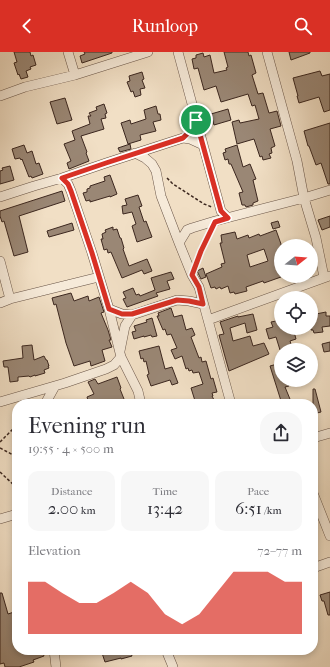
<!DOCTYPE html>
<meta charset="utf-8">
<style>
body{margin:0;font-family:"IM FELL French Canon",serif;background:#f7f7f7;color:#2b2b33;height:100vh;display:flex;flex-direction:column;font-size:15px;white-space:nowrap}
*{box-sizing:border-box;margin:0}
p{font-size:13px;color:#7c7c81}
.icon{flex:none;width:22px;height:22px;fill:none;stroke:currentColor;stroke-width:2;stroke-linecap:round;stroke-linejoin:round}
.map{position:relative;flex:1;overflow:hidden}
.details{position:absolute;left:12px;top:347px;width:306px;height:256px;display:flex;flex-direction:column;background:#fff;border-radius:16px;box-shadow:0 2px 6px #0003}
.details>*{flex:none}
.needle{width:26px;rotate:73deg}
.fabs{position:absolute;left:274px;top:187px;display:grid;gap:8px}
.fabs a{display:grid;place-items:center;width:44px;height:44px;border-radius:50%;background:#fff;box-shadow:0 2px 6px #0003;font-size:20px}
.pin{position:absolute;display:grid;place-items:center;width:34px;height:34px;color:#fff;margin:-17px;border:2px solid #fff;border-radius:50%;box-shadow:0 1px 4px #0007}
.round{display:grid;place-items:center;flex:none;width:42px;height:42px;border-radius:16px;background:#f7f7f7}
.overview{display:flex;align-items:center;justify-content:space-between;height:68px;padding:0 16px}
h1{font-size:22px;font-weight:600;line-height:30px}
.stats{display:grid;grid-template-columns:repeat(3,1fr);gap:6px;height:68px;padding:4px 16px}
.stats div{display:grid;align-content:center;border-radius:10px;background:#f7f7f7;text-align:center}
.stats b{font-size:17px;font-weight:600}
.stats small{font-size:11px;font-weight:400}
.stats p{font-size:11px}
.chart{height:112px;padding:8px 16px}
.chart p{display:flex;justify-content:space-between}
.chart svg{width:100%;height:72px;margin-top:4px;fill:#d93025;opacity:.7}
header{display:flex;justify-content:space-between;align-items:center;height:52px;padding:0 16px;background:#d93025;color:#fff;font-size:18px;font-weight:600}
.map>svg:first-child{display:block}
.building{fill:#9a8775;stroke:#3c271f;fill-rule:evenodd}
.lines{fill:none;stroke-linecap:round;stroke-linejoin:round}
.minor-casing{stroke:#695548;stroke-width:10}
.path{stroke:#3c271f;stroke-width:1.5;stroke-dasharray:3 2;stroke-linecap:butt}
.minor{stroke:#f6ead9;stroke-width:9}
.route-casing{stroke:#fff;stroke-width:8}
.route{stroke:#d93025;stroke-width:5}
</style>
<header><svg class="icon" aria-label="back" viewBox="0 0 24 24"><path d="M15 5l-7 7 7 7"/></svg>Runloop<svg class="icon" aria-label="search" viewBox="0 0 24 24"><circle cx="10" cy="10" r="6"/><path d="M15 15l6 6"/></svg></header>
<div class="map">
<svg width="330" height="615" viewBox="0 0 330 615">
<rect width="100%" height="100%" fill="#f1dfc5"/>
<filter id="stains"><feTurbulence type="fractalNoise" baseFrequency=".005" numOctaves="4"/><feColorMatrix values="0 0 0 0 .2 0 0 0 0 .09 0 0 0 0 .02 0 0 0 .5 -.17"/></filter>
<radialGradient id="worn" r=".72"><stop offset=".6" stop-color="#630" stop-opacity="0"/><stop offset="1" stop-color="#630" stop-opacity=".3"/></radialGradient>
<path class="building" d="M 14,0 L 30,0 L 31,4 L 33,3 L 36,13 L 30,15 L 31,17 L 26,19 L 28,25 L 21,27 L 19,22 L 18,23 L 14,11 L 17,10 Z
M 84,0 L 112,0 L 112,1 L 82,11 L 80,4 L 85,2 Z
M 224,0 L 248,0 L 249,4 L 251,3 L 256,21 L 252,23 L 258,42 L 263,41 L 269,61 L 277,59 L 281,74 L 270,77 L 275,94 L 271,96 L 272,101 L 269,102 L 271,106 L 263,108 L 262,104 L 260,105 L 254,87 L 237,92 L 232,70 L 239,68 L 240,71 L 259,67 L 255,53 L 252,54 L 248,42 L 221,50 L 216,34 L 204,38 L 198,16 L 194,17 L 192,7 L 196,6 L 196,3 L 203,1 L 204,5 L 210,3 L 214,21 L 227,18 L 226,16 L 228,15 Z
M 289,0 L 310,0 L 310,1 L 291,8 Z
M 320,19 L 322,24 L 330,22 L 330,58 L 324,60 L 319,45 L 299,51 L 297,44 L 298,44 L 293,26 Z
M 142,20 L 144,27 L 142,28 L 145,36 L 140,37 L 141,43 L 135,45 L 133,39 L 131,40 L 127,30 L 130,29 L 129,24 Z
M 65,46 L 72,68 L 57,72 L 50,50 Z
M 104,52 L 107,61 L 105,62 L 106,66 L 101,67 L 104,77 L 81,84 L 87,100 L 86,101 L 89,109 L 69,117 L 67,111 L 71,109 L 64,92 L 75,88 L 72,79 L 90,72 L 88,64 L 91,64 L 89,61 L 97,58 L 96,55 Z
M 156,54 L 158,62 L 160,62 L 161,68 L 153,70 L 156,79 L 140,83 L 141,88 L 128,92 L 121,71 L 130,68 L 131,72 L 146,67 L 144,58 Z
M 228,57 L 231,68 L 214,73 L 211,62 Z
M 330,71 L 330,132 L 328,132 L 321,111 L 316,113 L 309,94 L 308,94 L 304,79 Z
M 130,92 L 131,97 L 120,100 L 118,96 Z
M 24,93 L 27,101 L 32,99 L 36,112 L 39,111 L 43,122 L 32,126 L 31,124 L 29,125 L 22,107 L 21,108 L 20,106 L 15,107 L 12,97 Z
M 237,93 L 243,115 L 250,112 L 256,127 L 253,128 L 258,149 L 253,151 L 253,153 L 246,155 L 245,153 L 242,153 L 239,141 L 243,140 L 231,112 L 229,112 L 228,107 L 225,108 L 223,101 L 226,100 L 225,97 Z
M 10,114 L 14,128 L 0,132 L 0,119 L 3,118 L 2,116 Z
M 110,123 L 117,142 L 110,145 L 110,144 L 90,150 L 90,148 L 86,149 L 83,141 L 87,140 L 87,137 L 90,136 L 90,134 L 105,129 L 104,125 Z
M 62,139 L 65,149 L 19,164 L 28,200 L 14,204 L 4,169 L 2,170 L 0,164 L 0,159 Z
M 138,143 L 142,154 L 139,155 L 144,170 L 146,169 L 152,185 L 137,190 L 132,174 L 136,172 L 132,160 L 123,162 L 122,154 L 127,153 L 125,147 Z
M 330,164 L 330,175 L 322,178 L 318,168 Z
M 278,169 L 280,175 L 273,177 L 271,171 Z
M 72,171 L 74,178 L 49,185 L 47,179 Z
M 113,175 L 113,178 L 117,177 L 120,186 L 121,186 L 124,196 L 123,197 L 129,214 L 147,207 L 152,219 L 144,222 L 142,218 L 122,226 L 111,200 L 108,201 L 107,197 L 104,198 L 101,187 L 103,187 L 102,182 L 106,180 L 105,178 Z
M 276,178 L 281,192 L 281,225 L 264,231 L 263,229 L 246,235 L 247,239 L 235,242 L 234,240 L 230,241 L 228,234 L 221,237 L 220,235 L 216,237 L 215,235 L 211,236 L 206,222 L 222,215 L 221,212 L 225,211 L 220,191 L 222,191 L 221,183 L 235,180 L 237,187 L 248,183 L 249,186 L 259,182 L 260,184 ZM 264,197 L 268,209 L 250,215 L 247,203 Z
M 203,216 L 206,225 L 201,227 L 197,219 Z
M 171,220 L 174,227 L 167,229 L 170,237 L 156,241 L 158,244 L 127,255 L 123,247 L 126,246 L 123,240 L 133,236 L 136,243 L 139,242 L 140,244 L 155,238 L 151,226 Z
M 71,241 L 74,249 L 88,244 L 89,249 L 99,245 L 104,260 L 101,261 L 108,278 L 111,288 L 109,288 L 112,295 L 102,298 L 105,309 L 91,314 L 90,309 L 74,314 L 66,291 L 56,252 L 54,253 L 52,246 Z
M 171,256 L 174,265 L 182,263 L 186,278 L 192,276 L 195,283 L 191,285 L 199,306 L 201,305 L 202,310 L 206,309 L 211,327 L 213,326 L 217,340 L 212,341 L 213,344 L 212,344 L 216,352 L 196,352 L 191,336 L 203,332 L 199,320 L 193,321 L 192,318 L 189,319 L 188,316 L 186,317 L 182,304 L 175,307 L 171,298 L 177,296 L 171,282 L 167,283 L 165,277 L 163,278 L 157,264 L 159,264 L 158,261 Z
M 326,260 L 326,264 L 330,264 L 330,274 L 322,275 L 323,280 L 314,281 L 313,278 L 311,278 L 311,263 Z
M 253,262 L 257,278 L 247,281 L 245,271 L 230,276 L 233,289 L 250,284 L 253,294 L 264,291 L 269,302 L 229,319 L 219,283 L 224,282 L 220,270 L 238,264 L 238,265 Z
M 152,266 L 157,284 L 152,285 L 151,283 L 144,285 L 144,284 L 134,287 L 132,280 L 136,279 L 134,274 L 147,270 L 146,268 Z
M 281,268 L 281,276 L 293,276 L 296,287 L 290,289 L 293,298 L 280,298 L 276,285 L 269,287 L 266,277 L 273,275 L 271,270 Z
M 330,290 L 330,299 L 324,300 L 322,292 Z
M 32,293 L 34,308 L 44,304 L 46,308 L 47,308 L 49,314 L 48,314 L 49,316 L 44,318 L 45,321 L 35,324 L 35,323 L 30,325 L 29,324 L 18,325 L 18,329 L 10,330 L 8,315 L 4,315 L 3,309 L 23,306 L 22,294 Z
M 159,294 L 165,317 L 172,315 L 178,331 L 172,333 L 170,328 L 151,334 L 147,323 L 149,322 L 146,309 L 144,310 L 143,306 L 141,307 L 139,299 Z
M 281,311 L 281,328 L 287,328 L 289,334 L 285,335 L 292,352 L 282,352 L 270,314 Z
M 117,325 L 121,336 L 120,337 L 126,352 L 89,352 L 87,345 L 94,342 L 88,330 L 95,327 L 98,332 Z
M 313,337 L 315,337 L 321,360 L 313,362 Z
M 330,540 L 330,563 L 328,563 L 324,549 L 322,549 L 320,543 Z
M 0,541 L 2,541 L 8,562 L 17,559 L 17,598 L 42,598 L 44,604 L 33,608 L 34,610 L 19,615 L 5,615 L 4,611 L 0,612 Z
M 101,598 L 130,598 L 132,604 L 121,607 L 121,606 L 105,610 Z"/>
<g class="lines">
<defs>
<path id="minor" d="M 68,0 L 75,23
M 178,0 L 221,159 L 228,166
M 267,0 L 297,109 L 304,146 L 316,186 L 324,225
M 0,44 L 25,35 L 75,23 L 148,0
M 135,101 L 145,106 L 152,112 L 156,119 L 161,144 L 179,191 L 192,223 L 199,235 L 231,352
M 62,126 L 68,132 L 71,139 L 92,201 L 109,257 L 121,305 L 138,339 L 141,352
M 0,145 L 34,134 L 62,126 L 106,111 L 183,86 L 190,87 L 203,93
M 179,191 L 187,178 L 192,176 L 215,169 L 304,146 L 330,138
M 0,209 L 10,247
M 0,251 L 10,247 L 99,225
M 109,257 L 122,262 L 132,263 L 177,248 L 189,249 L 203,252
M 208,268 L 329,224
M 120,299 L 125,274 L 132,263
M 0,350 L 65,331 L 106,317 L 114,313 L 121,305
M 45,352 L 55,334
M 313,386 L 330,381
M 313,441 L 330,484
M 0,467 L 17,462
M 313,516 L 330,510
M 54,598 L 56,615
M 166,598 L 173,615"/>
</defs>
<use href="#minor" class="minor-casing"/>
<path class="path" d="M 167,126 L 173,132 L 204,152 L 212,155
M 196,212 L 201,199 L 211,179
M 0,390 L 17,373
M 0,396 L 17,405
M 0,420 L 17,436"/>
<use href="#minor" class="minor"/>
</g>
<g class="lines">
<defs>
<path id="route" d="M 196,68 L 221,159 L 228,166 L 215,170 L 201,199 L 192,223 L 199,235 L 203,252 L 189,249 L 177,248 L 132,262 L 122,262 L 109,257 L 92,201 L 71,139 L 68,132 L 62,126 L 106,111 L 183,86 L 192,77 Z"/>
</defs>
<use href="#route" class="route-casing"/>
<use href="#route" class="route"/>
</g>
<rect width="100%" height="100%" filter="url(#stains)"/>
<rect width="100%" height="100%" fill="url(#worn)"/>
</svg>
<div class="fabs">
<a><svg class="needle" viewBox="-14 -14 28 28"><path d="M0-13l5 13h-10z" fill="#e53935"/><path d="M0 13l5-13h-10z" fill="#7c7c81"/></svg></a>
<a><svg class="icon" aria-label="locate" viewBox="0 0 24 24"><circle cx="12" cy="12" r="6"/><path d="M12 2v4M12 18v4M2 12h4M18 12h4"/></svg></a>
<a><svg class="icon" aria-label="layers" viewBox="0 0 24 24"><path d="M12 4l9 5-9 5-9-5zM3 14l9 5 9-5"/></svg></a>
</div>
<div class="pin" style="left:196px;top:68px;background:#1e9e55"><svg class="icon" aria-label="arrive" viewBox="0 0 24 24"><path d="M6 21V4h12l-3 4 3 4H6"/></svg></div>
<section class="details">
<div class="overview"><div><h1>Evening run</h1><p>19:55 · 4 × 500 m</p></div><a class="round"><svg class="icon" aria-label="share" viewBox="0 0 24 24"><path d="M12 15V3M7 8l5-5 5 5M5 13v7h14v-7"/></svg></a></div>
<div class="stats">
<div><p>Distance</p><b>2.00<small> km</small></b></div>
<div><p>Time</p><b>13:42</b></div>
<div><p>Pace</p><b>6:51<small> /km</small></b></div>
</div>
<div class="chart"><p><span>Elevation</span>72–77 m</p>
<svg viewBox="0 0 160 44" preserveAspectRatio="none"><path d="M0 44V12L10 12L20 19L30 25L40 25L50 19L60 12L70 19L80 32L90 38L100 32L110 19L120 6L130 6L140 6L150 12L160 12V44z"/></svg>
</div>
</section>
</div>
